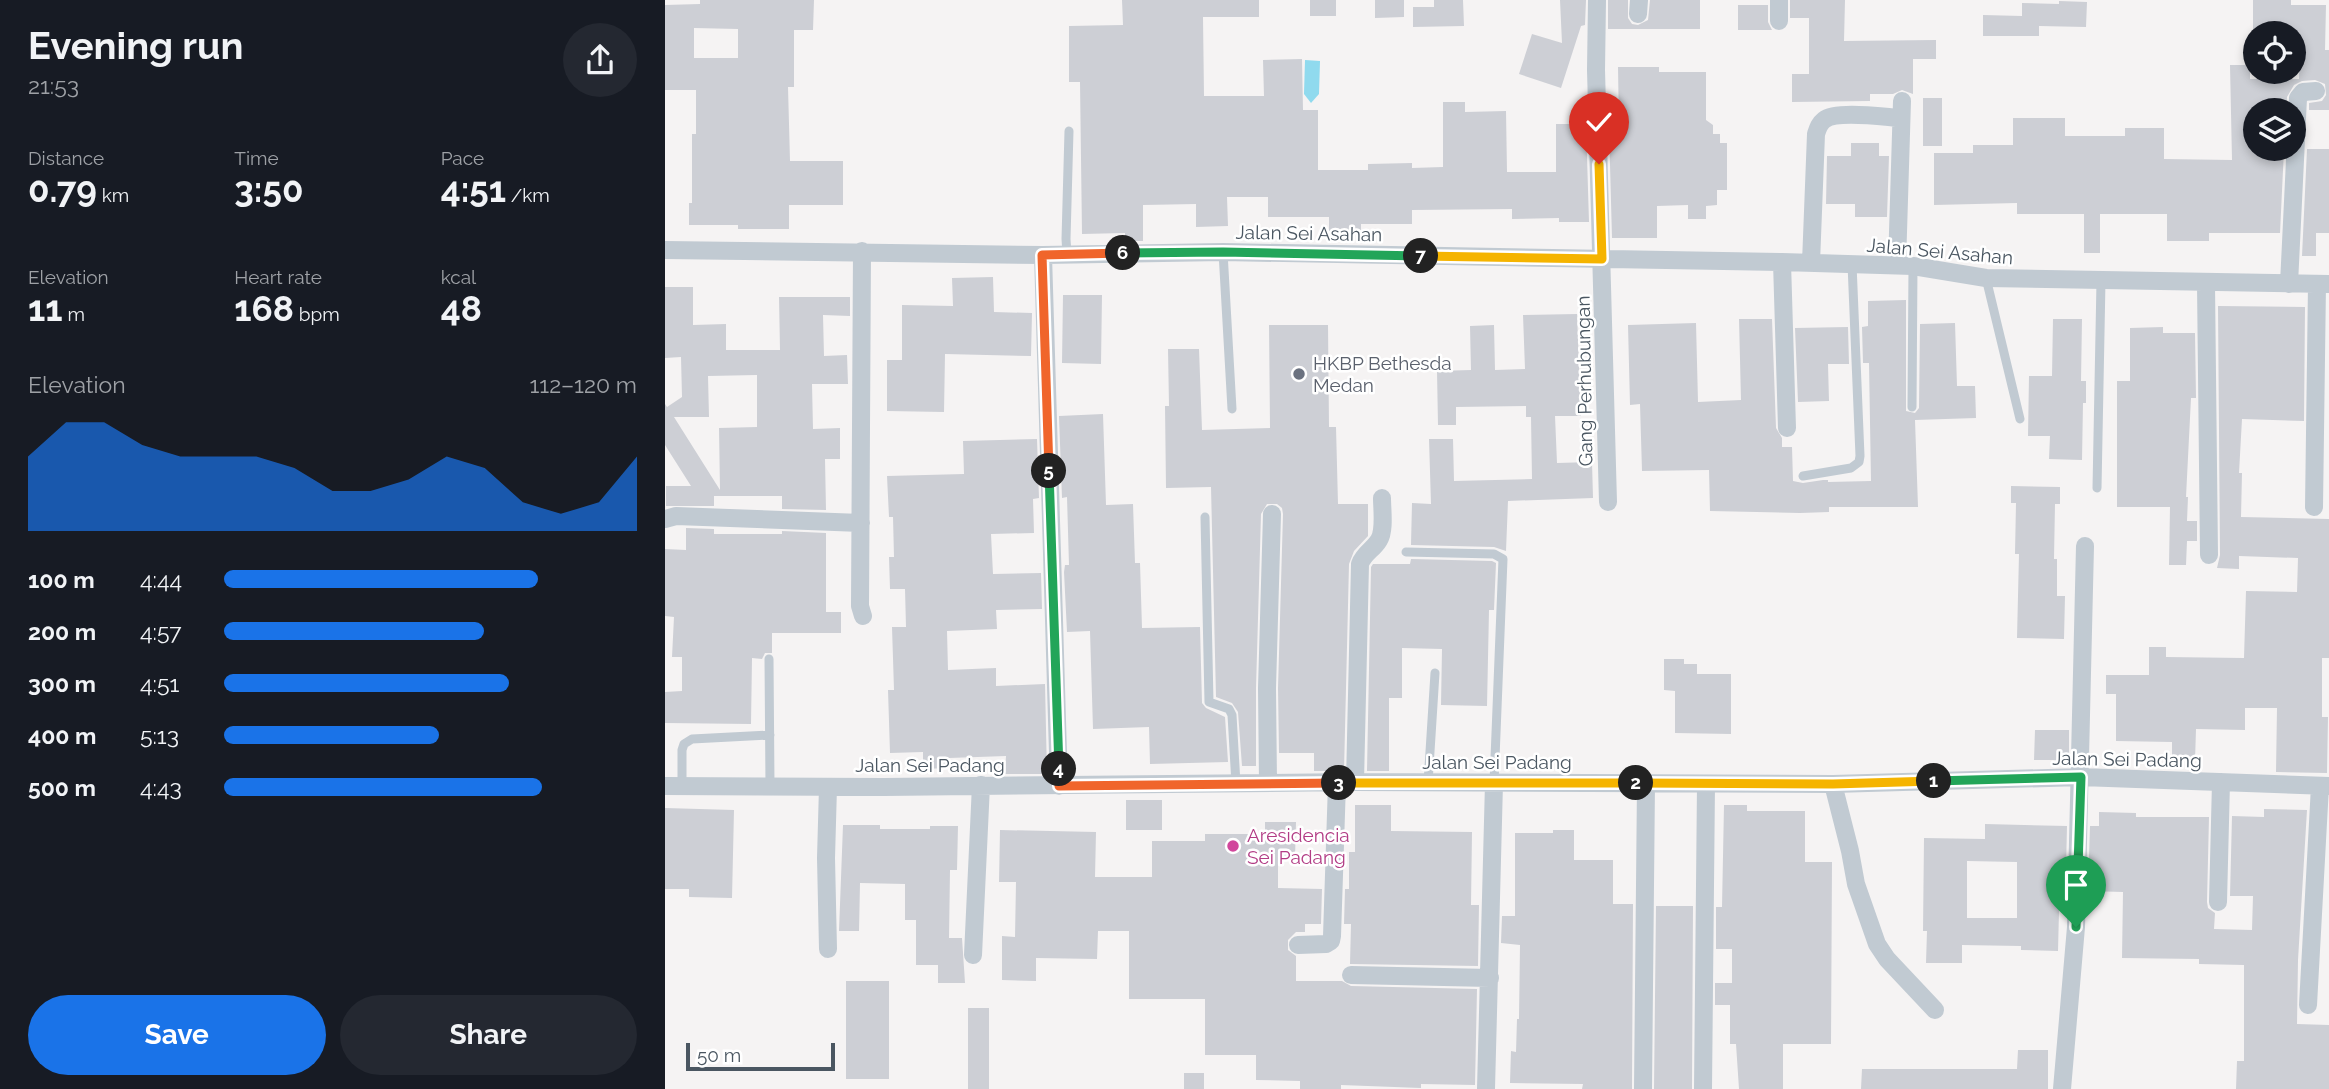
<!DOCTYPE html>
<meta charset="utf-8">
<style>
body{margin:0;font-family:Raleway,sans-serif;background:#242831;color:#f1f3f6;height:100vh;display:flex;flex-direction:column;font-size:26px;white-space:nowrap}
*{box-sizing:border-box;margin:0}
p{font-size:23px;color:#9ea1a6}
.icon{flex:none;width:38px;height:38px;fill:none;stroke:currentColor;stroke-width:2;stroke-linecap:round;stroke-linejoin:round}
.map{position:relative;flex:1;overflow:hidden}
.drawer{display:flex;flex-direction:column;background:#171b24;width:665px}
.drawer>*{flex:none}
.buttons{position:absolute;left:1578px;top:21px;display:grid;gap:14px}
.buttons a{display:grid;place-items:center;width:63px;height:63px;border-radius:50%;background:#171b24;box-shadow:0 4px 10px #0003;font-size:35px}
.scale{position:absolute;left:21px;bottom:18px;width:149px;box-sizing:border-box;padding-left:7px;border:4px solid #4a5661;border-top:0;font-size:19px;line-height:24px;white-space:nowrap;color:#4a5661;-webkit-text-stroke:5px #fff;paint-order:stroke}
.pin{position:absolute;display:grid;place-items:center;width:60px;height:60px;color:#fff;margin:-72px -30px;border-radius:50% 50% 50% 0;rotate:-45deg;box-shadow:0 0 7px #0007}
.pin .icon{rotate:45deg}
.km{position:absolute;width:35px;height:35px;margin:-18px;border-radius:50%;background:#222;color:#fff;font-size:19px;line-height:35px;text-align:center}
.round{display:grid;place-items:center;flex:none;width:74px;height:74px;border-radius:37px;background:#242831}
.headline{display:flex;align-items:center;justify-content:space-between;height:119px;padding:0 28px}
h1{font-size:38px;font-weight:700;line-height:52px}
.metrics{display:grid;grid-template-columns:repeat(3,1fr);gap:10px;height:119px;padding:7px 28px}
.metrics div{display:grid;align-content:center}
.metrics b{font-size:35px;font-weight:700}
.metrics small{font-size:19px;font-weight:400}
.metrics p{font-size:19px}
.chart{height:196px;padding:14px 28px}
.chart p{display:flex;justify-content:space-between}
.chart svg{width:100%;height:126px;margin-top:7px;fill:#1a73e8;opacity:.7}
.cta{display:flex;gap:14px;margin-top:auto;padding:14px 28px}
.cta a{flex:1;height:80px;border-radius:42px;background:#1a73e8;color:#fff;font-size:28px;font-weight:700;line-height:80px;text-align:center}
.cta a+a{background:#242831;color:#f1f3f6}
ul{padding:0 28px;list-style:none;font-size:23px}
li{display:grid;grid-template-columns:112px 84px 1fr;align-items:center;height:52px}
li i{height:18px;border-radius:9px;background:#1a73e8}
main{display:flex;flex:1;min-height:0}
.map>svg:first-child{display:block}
.water{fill:#90daee}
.building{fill:#cdcfd5;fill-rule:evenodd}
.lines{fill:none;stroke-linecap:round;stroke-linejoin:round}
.service{stroke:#c1cad2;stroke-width:9}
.minor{stroke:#c1cad2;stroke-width:18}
.split-1-casing{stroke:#fff;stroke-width:14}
.split-2-casing{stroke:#fff;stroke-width:14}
.split-3-casing{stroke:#fff;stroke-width:14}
.split-4-casing{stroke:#fff;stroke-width:14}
.split-5-casing{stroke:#fff;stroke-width:14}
.split-6-casing{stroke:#fff;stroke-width:14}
.split-7-casing{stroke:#fff;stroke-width:14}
.split-8-casing{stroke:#fff;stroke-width:14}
.split-1{stroke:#22a559;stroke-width:9}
.split-2{stroke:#f5b400;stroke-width:9}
.split-3{stroke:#f5b400;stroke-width:9}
.split-4{stroke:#f0652b;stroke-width:9}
.split-5{stroke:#22a559;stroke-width:9}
.split-6{stroke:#f0652b;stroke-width:9}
.split-7{stroke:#22a559;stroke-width:9}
.split-8{stroke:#f5b400;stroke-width:9}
.worship-dot{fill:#6b7280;stroke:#fff;stroke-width:2.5}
.hotel-dot{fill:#d1479c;stroke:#fff;stroke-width:2.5}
.labels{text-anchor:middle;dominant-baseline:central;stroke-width:5;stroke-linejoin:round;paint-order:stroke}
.street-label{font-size:19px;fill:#4a5661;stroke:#fff}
.worship-label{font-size:19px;fill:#5b616d;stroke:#fff;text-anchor:start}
.hotel-label{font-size:19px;fill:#b23c85;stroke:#fff;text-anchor:start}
</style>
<main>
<section class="drawer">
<div class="headline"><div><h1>Evening run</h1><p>21:53</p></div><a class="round"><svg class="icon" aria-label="share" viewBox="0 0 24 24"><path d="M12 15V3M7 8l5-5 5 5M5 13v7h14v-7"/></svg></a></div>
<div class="metrics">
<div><p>Distance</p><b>0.79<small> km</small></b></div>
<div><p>Time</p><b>3:50</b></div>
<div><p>Pace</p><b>4:51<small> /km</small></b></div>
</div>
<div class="metrics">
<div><p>Elevation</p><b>11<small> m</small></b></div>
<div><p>Heart rate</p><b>168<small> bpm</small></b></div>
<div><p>kcal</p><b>48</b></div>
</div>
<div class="chart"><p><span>Elevation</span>112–120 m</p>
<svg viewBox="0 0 160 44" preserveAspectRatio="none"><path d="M0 44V18L10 6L20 6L30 14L40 18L50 18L60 18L70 22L80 30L90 30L100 26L110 18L120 22L130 34L140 38L150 34L160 18V44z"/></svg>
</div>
<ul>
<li><b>100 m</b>4:44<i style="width:76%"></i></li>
<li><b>200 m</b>4:57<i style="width:63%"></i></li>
<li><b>300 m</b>4:51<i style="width:69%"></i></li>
<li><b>400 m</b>5:13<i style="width:52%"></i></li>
<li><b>500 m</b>4:43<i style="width:77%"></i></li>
</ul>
<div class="cta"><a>Save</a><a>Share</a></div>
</section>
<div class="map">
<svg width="1664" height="1089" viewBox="0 0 1664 1089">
<rect width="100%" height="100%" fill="#f5f3f3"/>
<path class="water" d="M 640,60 L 655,61 L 654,94 L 646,103 L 639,94 Z"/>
<path class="building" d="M 35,0 L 149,0 L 148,30 L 129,30 L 129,87 L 123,87 L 125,161 L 178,161 L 178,205 L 124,205 L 124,229 L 73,229 L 73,225 L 24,225 L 24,203 L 27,203 L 27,134 L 31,134 L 31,90 L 0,90 L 0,5 L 35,4 ZM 29,28 L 73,29 L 73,58 L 29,58 Z
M 457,0 L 594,0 L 594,17 L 538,17 L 539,96 L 599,96 L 598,60 L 637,59 L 638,110 L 653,110 L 653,170 L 703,170 L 703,164 L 747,163 L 747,168 L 778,167 L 778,102 L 800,102 L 800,112 L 841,111 L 842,172 L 891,172 L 891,124 L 921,124 L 924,222 L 894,222 L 894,218 L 847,219 L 847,209 L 747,210 L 747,224 L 696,224 L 696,231 L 664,231 L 664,217 L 603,217 L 603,197 L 562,197 L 563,226 L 531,227 L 531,204 L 478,205 L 478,241 L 460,241 L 460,233 L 417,234 L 415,82 L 404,82 L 404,26 L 458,25 Z
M 645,0 L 671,0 L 671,16 L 645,16 Z
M 710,0 L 739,0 L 739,17 L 710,18 Z
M 769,0 L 798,0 L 799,26 L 748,27 L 748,7 L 769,7 Z
M 895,0 L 921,0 L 920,25 L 916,26 L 896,88 L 854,74 L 867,34 L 897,43 Z
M 943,0 L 963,0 L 963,18 L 967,24 L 973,25 L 983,20 L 985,0 L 1035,0 L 1035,29 L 943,29 Z
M 1125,0 L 1180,0 L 1179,41 L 1271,40 L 1271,59 L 1248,59 L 1248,94 L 1237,90 L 1228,94 L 1205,94 L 1205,101 L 1127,102 L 1127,74 L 1144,74 L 1144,18 L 1125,18 Z
M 1588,0 L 1626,0 L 1626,5 L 1661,5 L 1660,50 L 1664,50 L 1664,110 L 1644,110 L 1644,103 L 1657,101 L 1661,95 L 1660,84 L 1650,80 L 1637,81 L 1629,85 L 1622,97 L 1621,110 L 1591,110 L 1591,149 L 1619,149 L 1615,233 L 1544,233 L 1544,241 L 1502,241 L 1502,214 L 1435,214 L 1435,253 L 1419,253 L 1419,214 L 1352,214 L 1352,203 L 1269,205 L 1269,153 L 1308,153 L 1308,145 L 1348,145 L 1348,118 L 1400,118 L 1400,136 L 1460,136 L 1460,128 L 1499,128 L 1499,159 L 1567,160 L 1565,65 L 1585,65 L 1585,79 L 1634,79 L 1635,33 L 1588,33 Z
M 1394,1 L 1422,2 L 1421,27 L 1374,26 L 1374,36 L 1318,36 L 1318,15 L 1357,16 L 1357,3 L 1394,4 Z
M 1073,5 L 1103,5 L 1103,22 L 1107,30 L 1073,30 Z
M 953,67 L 994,67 L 994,72 L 1041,72 L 1041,120 L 1048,125 L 1048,134 L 1055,134 L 1055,143 L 1062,143 L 1062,190 L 1052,190 L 1052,205 L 1041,206 L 1041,219 L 1023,219 L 1023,205 L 992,206 L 992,238 L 947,238 L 944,128 L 954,128 Z
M 1258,98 L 1277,98 L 1277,146 L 1258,146 Z
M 1186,143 L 1214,143 L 1214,156 L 1224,156 L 1222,217 L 1190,217 L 1190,204 L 1161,204 L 1162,156 L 1186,156 Z
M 1642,149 L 1664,149 L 1664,233 L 1651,233 L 1651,256 L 1637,256 Z
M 328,277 L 329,312 L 367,313 L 366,356 L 280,354 L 279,412 L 222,411 L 222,360 L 237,360 L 237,305 L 288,306 L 287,278 Z
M 0,287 L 28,287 L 28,325 L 61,324 L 61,350 L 115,350 L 114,297 L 185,297 L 185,316 L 158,315 L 159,356 L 182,355 L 183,384 L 147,384 L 148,429 L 175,428 L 175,459 L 160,459 L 161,510 L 117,509 L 117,496 L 49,496 L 49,506 L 1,506 L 1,486 L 26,486 L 0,445 L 0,404 L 2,407 L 17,397 L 16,357 L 0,358 ZM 92,375 L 92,427 L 54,428 L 55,490 L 9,417 L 44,417 L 43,376 Z
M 398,295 L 437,295 L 436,364 L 397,363 Z
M 1241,300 L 1241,411 L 1250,413 L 1254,408 L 1255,324 L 1290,323 L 1292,386 L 1310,386 L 1311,418 L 1250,420 L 1253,507 L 1164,507 L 1164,512 L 1135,513 L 1045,511 L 1044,470 L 977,471 L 975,404 L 965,405 L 963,325 L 1031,323 L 1033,402 L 1076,400 L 1074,319 L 1107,319 L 1111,428 L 1117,438 L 1117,447 L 1127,447 L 1128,481 L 1138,483 L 1158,480 L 1163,480 L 1163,482 L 1206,481 L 1204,363 L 1198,363 L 1197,327 L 1203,326 L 1203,301 Z
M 1553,306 L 1640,307 L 1639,421 L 1577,419 L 1574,473 L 1577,473 L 1576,517 L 1664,519 L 1664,658 L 1657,658 L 1657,717 L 1663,717 L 1662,773 L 1611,772 L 1612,708 L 1580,708 L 1580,730 L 1531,729 L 1530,761 L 1507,761 L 1507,742 L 1451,741 L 1451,694 L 1441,694 L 1441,675 L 1484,675 L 1484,647 L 1501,647 L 1501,657 L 1579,658 L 1581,591 L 1632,592 L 1633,558 L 1574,556 L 1574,569 L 1552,568 L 1555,555 Z
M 912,314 L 916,416 L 890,416 L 892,463 L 927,462 L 928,498 L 843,501 L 841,551 L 829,547 L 746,545 L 747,503 L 766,504 L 764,439 L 788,439 L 789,481 L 867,479 L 866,417 L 861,417 L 861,406 L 791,407 L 791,425 L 773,425 L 772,371 L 806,370 L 805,326 L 829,325 L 830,370 L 860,369 L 858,315 Z
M 1388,319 L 1417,319 L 1416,381 L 1421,381 L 1421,403 L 1418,403 L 1417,460 L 1384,459 L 1385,436 L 1363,436 L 1364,376 L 1387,376 Z
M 604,325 L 663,325 L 664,427 L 671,427 L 673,504 L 703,504 L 703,536 L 689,551 L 684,564 L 679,771 L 649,771 L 649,753 L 614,753 L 613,688 L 618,514 L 617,508 L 612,504 L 602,504 L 596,514 L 591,688 L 591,766 L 577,766 L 573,712 L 567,703 L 551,697 L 546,487 L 501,488 L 500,406 L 504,406 L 503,349 L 534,349 L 537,430 L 605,428 Z
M 1183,327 L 1184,364 L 1163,364 L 1164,401 L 1133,402 L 1130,328 Z
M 1498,327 L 1498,333 L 1530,333 L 1531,398 L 1526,398 L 1521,497 L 1523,497 L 1522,521 L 1532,521 L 1532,541 L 1522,541 L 1521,565 L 1504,565 L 1505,507 L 1452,507 L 1452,381 L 1465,381 L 1465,328 Z
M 438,414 L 441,505 L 468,504 L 470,563 L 475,563 L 477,628 L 535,627 L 537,703 L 541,708 L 560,717 L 563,762 L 485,764 L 484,727 L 428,729 L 425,631 L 402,632 L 399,572 L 400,565 L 404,565 L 402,497 L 397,498 L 394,416 Z
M 372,439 L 374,498 L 368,499 L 369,533 L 326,534 L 328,574 L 376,573 L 377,609 L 331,610 L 332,629 L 282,631 L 283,670 L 331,668 L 331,686 L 380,684 L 382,774 L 340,774 L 341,756 L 284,758 L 284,768 L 258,769 L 258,752 L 225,753 L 223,690 L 229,690 L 227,627 L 241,627 L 240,589 L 225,589 L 224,557 L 229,557 L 228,517 L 224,517 L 222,476 L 299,474 L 298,441 Z
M 1346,486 L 1395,487 L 1395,504 L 1390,504 L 1389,559 L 1392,559 L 1392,596 L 1400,596 L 1399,639 L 1352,638 L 1354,554 L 1350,554 L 1351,503 L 1346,503 Z
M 21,528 L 49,529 L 49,534 L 117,534 L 117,531 L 161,533 L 161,612 L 176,612 L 176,633 L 107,633 L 107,653 L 100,653 L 97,659 L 87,658 L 86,724 L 0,723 L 0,692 L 17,691 L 17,657 L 7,657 L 9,617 L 0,616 L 0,549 L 21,550 Z
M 746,559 L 827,561 L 831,563 L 829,610 L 824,610 L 822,706 L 776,705 L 777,649 L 737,648 L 737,698 L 724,698 L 724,771 L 702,771 L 706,567 L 708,564 L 745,564 Z
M 999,659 L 1019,659 L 1019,664 L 1032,664 L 1032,674 L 1066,674 L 1066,734 L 1010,733 L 1010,691 L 999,690 Z
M 1370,730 L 1404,730 L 1404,760 L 1369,760 Z
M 461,800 L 497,800 L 497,830 L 461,830 Z
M 690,805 L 726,805 L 726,831 L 807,832 L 806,905 L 814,905 L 813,966 L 685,964 L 686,924 L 679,924 L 680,889 L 684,889 L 684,852 L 690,852 Z
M 1059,805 L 1082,805 L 1082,811 L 1140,811 L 1140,862 L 1167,862 L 1166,1044 L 1118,1044 L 1118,1089 L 1074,1089 L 1071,1044 L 1065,1044 L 1065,1005 L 1050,1005 L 1050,983 L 1067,983 L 1067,949 L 1051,949 L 1051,907 L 1057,907 Z
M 0,808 L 69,810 L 67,898 L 24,897 L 24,889 L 0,889 Z
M 1599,809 L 1642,810 L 1633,960 L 1632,1024 L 1664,1025 L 1664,1089 L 1571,1089 L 1572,1061 L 1579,1061 L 1579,965 L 1534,964 L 1534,959 L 1457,958 L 1458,892 L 1423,891 L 1425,826 L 1434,826 L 1434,812 L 1471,813 L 1471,817 L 1544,817 L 1542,902 L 1543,908 L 1550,913 L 1549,929 L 1587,930 L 1588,896 L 1565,896 L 1567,816 L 1599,817 Z
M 600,822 L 631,822 L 630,858 L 613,858 L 613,888 L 657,889 L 656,924 L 640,924 L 640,932 L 631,932 L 623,940 L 623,950 L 631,956 L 631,981 L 677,981 L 686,986 L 812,989 L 810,1085 L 756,1084 L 756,1088 L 676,1085 L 676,1089 L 635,1089 L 635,1081 L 591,1080 L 591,1055 L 540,1055 L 540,999 L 464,999 L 464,931 L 433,931 L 432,959 L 371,958 L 371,981 L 337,980 L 337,936 L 350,937 L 351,882 L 334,882 L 335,830 L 431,832 L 430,877 L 487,877 L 487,841 L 540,841 L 540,834 L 600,834 Z
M 1320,824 L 1402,826 L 1400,911 L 1394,911 L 1393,951 L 1356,950 L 1356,946 L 1297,945 L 1297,963 L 1261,963 L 1262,931 L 1258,931 L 1259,838 L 1320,839 ZM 1302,861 L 1352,862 L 1352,918 L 1302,918 Z
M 178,825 L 215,825 L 215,829 L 265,829 L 265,826 L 293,826 L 292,870 L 285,870 L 284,938 L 297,938 L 300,983 L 273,983 L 273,965 L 251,965 L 251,920 L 240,920 L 240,884 L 195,883 L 194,931 L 174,931 Z
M 888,830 L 909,830 L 909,860 L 948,860 L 948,904 L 968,904 L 967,1089 L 917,1089 L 918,1084 L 845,1083 L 846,1051 L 851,1052 L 852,1019 L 854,1019 L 855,945 L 836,943 L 837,916 L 850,916 L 850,833 L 888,833 Z
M 991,906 L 1028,906 L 1027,1089 L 989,1089 Z
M 181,981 L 224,981 L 224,1079 L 181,1079 Z
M 303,1008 L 324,1008 L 324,1089 L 303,1089 Z
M 1353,1050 L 1383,1050 L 1383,1089 L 1196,1089 L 1197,1069 L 1352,1069 Z
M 519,1073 L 539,1073 L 539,1089 L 519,1089 Z"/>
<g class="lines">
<path class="service" d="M 558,252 L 567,409
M 402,254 L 401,239 L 404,131
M 1321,278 L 1355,419
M 1247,407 L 1248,266
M 1138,476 L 1186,468 L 1194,462 L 1195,456 L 1187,264
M 1432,488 L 1436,281
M 540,517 L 544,702 L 564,709 L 567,715 L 571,784
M 741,552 L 829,554 L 838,559 L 829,783
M 104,659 L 105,786
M 763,783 L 770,673
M 17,786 L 17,750 L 19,744 L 27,739 L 105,735"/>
<path class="minor" d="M 932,0 L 931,70 L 943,502
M 1114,0 L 1114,21
M 973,14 L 974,0
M 0,250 L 378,255 L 558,252 L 1117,262 L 1248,266 L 1321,278 L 1664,284
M 197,251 L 195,606 L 198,616
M 378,255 L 394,786
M 1117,262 L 1122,428
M 1146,263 L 1151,134 C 1153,128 1154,124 1159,120 C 1171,110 1219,117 1236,118
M 1232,265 L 1237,101
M 1541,284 L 1544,555
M 1624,284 L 1633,98 L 1638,92 L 1651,91
M 1649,507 L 1652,284
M 0,519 L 11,516 L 196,523
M 690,782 L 695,564 C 699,553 708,550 714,540 C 720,530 717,510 717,498
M 603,783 L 602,688 L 607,514
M 1168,784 L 1185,851 L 1191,884 L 1212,944 L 1222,959 L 1270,1010
M 0,786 L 219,787 L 690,782 L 1168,784 L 1416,777 L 1664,786
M 1553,902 L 1556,782
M 633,945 L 661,944 L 666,941 L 667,936 L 672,783
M 163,949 L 161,858 L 163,787
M 308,955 L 316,785
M 686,975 L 825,978
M 1643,1005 L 1655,786
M 821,1089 L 829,783
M 978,1089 L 981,783
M 1038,1089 L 1041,784
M 1397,1089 L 1411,927 L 1420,546"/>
</g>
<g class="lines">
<defs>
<path id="split-1" d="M 1269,781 L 1416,777 L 1411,927"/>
<path id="split-2" d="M 971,783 L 1168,784 L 1269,781"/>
<path id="split-3" d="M 674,783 L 971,783"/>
<path id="split-4" d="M 394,769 L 394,786 L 674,783"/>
<path id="split-5" d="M 384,471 L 394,769"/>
<path id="split-6" d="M 384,471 L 377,255 L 458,253"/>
<path id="split-7" d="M 458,253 L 558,252 L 756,256"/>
<path id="split-8" d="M 756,256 L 937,259 L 934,164"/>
</defs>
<use href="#split-1" class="split-1-casing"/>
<use href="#split-2" class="split-2-casing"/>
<use href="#split-3" class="split-3-casing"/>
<use href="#split-4" class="split-4-casing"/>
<use href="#split-5" class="split-5-casing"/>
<use href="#split-6" class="split-6-casing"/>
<use href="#split-7" class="split-7-casing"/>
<use href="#split-8" class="split-8-casing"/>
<use href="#split-1" class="split-1"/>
<use href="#split-2" class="split-2"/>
<use href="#split-3" class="split-3"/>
<use href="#split-4" class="split-4"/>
<use href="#split-5" class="split-5"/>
<use href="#split-6" class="split-6"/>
<use href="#split-7" class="split-7"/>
<use href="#split-8" class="split-8"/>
</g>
<circle class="worship-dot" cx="634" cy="374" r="7"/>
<circle class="hotel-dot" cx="568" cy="846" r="7"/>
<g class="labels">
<g class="street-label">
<text transform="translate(644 233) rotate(1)">Jalan Sei Asahan</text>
<text transform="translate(1275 251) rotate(5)">Jalan Sei Asahan</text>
<text transform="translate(919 381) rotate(-91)">Gang Perhubungan</text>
<text transform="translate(1462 759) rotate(1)">Jalan Sei Padang</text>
<text x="832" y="762">Jalan Sei Padang</text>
<text x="265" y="765">Jalan Sei Padang</text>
</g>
<g class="worship-label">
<text x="648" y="363">HKBP Bethesda<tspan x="648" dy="22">Medan</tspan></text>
</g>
<g class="hotel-label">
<text x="582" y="835">Aresidencia<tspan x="582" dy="22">Sei Padang</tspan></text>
</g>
</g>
</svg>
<div class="buttons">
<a><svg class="icon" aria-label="locate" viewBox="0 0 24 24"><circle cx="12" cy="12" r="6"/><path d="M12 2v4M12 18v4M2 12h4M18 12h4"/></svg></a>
<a><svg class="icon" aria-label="layers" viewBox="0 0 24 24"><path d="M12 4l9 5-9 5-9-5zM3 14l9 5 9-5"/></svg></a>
</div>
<div class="scale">50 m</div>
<div class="pin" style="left:1411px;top:927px;background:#1e9e55"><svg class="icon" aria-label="arrive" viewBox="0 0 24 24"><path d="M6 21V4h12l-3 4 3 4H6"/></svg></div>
<div class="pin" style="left:934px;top:164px;background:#d93025"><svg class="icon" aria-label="check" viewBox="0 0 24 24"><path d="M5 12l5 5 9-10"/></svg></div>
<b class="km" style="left:1269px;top:781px">1</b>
<b class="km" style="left:971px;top:783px">2</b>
<b class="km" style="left:674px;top:783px">3</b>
<b class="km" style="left:394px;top:769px">4</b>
<b class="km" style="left:384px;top:471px">5</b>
<b class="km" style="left:458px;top:253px">6</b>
<b class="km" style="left:756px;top:256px">7</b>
</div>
</main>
